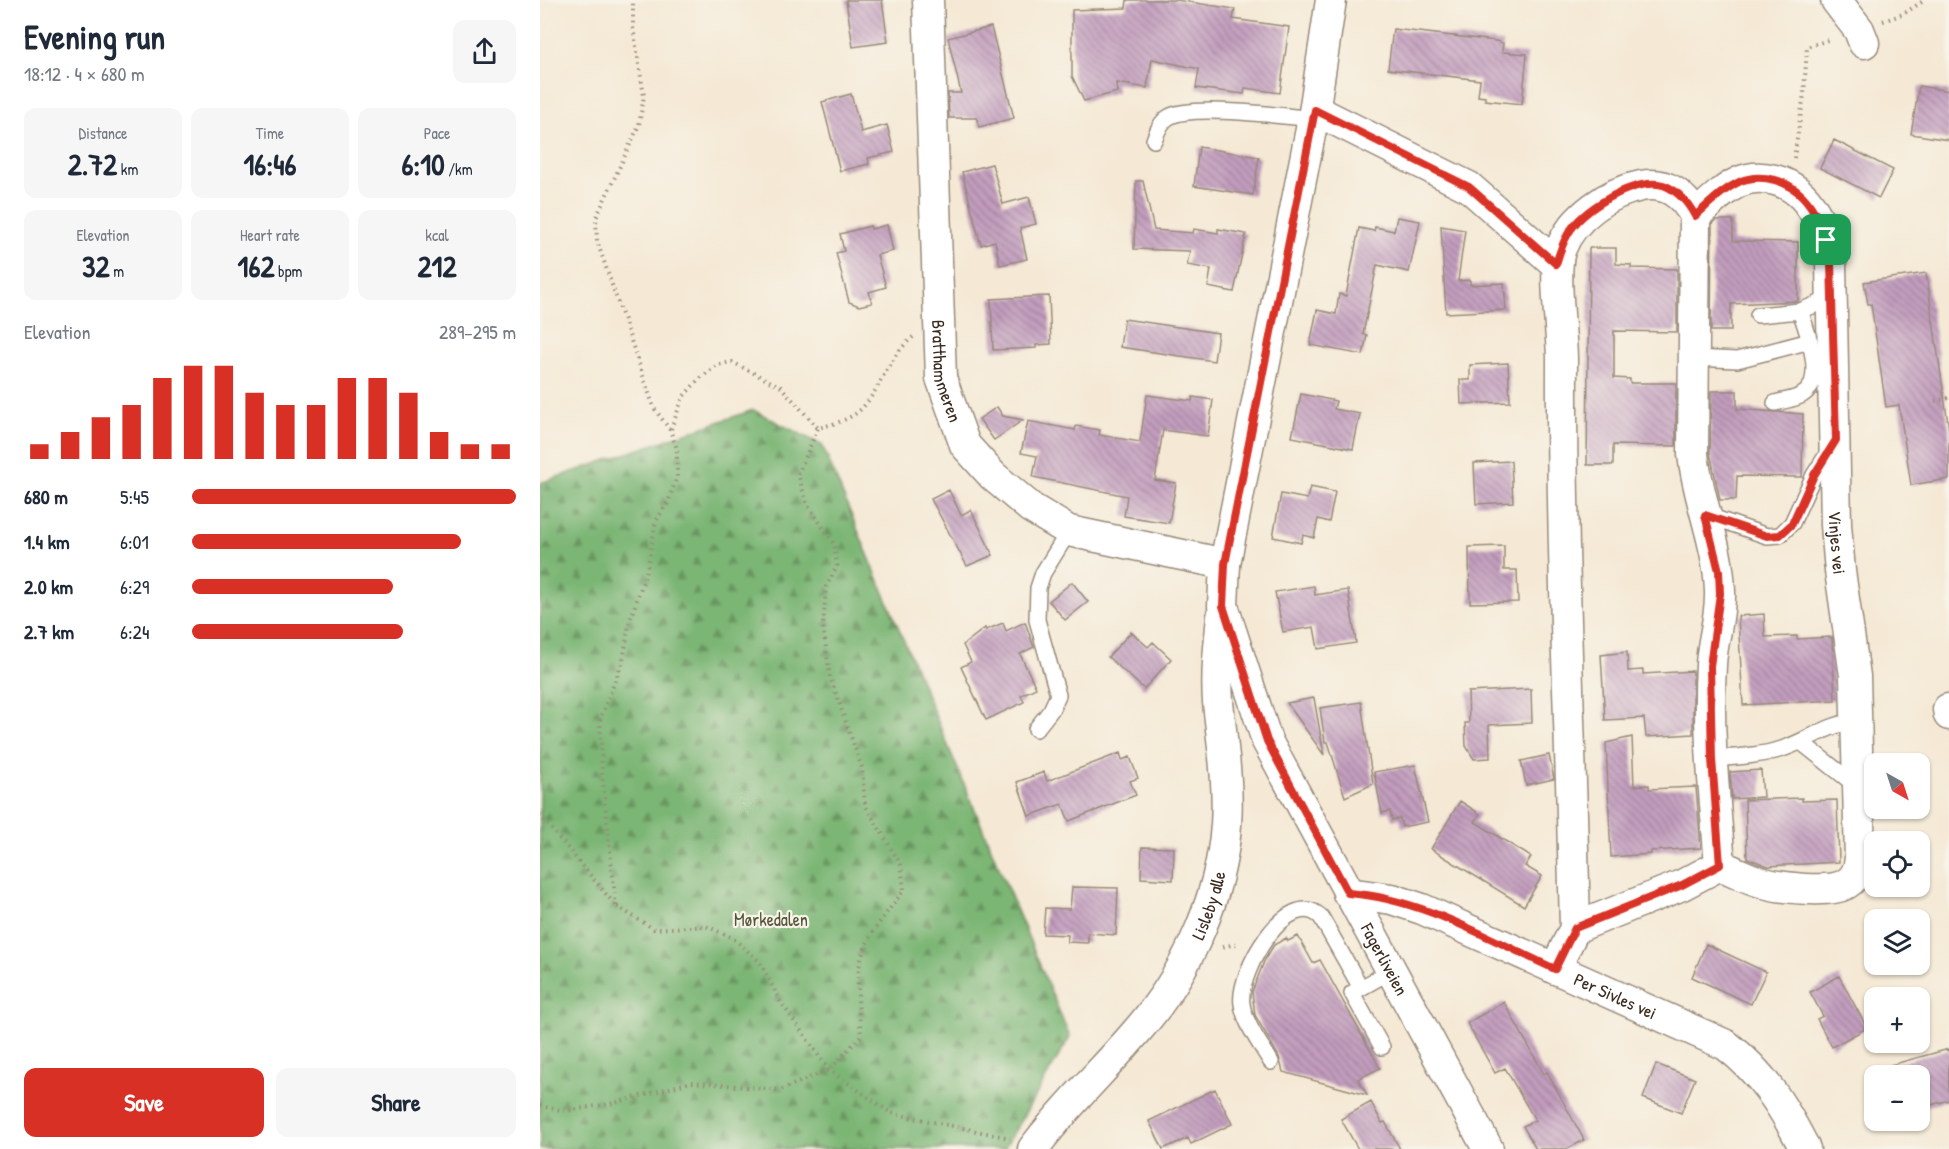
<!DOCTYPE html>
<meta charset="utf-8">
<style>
body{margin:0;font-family:"Patrick Hand",sans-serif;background:#f6f6f7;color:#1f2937;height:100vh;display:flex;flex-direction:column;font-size:22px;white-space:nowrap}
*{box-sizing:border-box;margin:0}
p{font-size:20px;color:#747a83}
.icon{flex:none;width:33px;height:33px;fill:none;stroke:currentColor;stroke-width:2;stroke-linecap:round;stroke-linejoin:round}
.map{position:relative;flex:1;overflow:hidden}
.drawer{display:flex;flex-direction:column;background:#fff;width:540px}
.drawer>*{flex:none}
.needle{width:39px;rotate:141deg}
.buttons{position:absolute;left:1324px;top:753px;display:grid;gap:12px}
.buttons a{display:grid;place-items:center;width:66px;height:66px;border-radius:12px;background:#fff;box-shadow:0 2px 4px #0004;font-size:30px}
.pin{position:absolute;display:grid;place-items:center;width:51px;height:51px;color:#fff;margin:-26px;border-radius:12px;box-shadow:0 3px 9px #0006}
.round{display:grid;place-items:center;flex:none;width:63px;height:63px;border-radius:12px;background:#f6f6f7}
.headline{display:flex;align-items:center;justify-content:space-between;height:102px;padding:0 24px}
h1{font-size:33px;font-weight:700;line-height:45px}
.metrics{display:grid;grid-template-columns:repeat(3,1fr);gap:9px;height:102px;padding:6px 24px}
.metrics div{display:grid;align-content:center;border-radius:12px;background:#f6f6f7;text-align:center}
.metrics b{font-size:30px;font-weight:700}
.metrics small{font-size:16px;font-weight:400}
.metrics p{font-size:16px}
.chart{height:168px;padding:12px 24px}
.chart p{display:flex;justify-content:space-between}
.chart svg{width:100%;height:108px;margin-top:6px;stroke:#d93025;stroke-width:6}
.action{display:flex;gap:12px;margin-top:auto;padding:12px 24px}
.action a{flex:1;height:69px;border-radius:12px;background:#d93025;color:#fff;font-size:24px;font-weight:700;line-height:69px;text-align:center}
.action a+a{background:#f6f6f7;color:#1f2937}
ul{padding:0 24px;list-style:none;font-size:20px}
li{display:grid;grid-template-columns:96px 72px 1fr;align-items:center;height:45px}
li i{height:15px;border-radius:8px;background:#d93025}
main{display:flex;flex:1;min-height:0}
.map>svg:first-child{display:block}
.forest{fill:url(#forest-firs);stroke:#5c704a;stroke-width:1.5}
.building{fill:url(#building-back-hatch)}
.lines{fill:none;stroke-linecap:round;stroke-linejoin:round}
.lane-casing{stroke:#988a7a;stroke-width:18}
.street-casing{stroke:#988a7a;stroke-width:33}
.path{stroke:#988a7a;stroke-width:4;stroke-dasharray:1.5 4.5;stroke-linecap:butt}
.lane{stroke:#fff;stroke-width:15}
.street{stroke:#fff;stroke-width:30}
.route-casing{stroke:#fff;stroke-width:12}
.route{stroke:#d93025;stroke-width:8}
.labels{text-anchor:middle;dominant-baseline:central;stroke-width:4.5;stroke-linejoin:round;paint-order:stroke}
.street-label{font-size:18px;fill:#3b2a1e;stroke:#f7f3e8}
.park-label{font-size:18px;fill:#535539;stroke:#f7f3e8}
</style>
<main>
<section class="drawer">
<div class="headline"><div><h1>Evening run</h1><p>18:12 · 4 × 680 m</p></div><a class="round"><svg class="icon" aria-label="share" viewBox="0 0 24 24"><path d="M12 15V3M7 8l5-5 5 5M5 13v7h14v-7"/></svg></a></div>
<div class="metrics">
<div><p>Distance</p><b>2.72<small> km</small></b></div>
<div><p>Time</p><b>16:46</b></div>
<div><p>Pace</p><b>6:10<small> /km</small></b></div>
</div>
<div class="metrics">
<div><p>Elevation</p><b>32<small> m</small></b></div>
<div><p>Heart rate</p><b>162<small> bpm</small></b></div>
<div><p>kcal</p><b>212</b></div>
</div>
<div class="chart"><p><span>Elevation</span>289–295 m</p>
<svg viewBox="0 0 160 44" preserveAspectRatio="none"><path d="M5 44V38M15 44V33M25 44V27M35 44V22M45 44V11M55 44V6M65 44V6M75 44V17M85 44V22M95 44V22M105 44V11M115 44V11M125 44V17M135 44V33M145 44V38M155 44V38"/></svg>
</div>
<ul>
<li><b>680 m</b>5:45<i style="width:100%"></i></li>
<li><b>1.4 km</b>6:01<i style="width:83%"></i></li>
<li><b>2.0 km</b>6:29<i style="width:62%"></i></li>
<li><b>2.7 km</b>6:24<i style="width:65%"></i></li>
</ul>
<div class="action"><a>Save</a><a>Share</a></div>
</section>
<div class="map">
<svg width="1409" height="1149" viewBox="0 0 1409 1149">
<defs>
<pattern id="forest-firs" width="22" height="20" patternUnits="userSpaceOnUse" patternTransform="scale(1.5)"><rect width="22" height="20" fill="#7cb675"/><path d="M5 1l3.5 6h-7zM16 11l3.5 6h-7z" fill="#67945f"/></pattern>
<pattern id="building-back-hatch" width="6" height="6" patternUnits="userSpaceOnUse" patternTransform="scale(1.5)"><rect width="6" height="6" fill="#c29dbe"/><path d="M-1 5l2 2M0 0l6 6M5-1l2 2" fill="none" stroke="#9f809a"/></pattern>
</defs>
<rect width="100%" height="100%" fill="#f7f3e8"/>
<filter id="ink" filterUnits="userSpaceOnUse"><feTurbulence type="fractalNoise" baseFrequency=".0167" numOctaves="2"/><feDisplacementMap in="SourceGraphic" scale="12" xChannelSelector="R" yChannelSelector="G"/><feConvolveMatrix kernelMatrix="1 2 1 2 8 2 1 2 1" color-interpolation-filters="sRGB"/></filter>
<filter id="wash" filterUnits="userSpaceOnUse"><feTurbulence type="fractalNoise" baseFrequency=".008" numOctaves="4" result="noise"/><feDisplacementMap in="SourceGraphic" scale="24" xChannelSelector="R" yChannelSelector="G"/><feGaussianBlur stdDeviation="1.35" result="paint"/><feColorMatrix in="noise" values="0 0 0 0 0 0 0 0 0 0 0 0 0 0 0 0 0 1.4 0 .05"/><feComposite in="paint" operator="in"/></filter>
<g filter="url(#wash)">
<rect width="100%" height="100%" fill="#f5e9d5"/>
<path class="forest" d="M 213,410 L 282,445 L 530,1037 L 464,1149 L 0,1149 L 0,483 Z"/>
<g id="blocks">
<path class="building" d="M 306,0 L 342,0 L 348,42 L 313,47 Z
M 587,0 L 636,0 L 695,9 L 693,19 L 749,27 L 740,93 L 705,88 L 704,94 L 656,88 L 659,69 L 612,59 L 607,88 L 576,83 L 577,92 L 544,101 L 532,76 L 532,10 L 586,8 Z
M 451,27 L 474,118 L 439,127 L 437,118 L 409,118 L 408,93 L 421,93 L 408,38 Z
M 853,29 L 956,41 L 963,43 L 962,52 L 987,54 L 982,104 L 945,100 L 945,97 L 938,96 L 940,80 L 848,69 Z
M 1379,86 L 1409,91 L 1409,140 L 1371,134 Z
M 311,94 L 321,132 L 347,125 L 354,152 L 328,158 L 329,164 L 300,171 L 282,102 Z
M 1294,140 L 1353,170 L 1339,198 L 1280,168 Z
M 659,147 L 719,157 L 713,195 L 654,186 Z
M 452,164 L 463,204 L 489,197 L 496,224 L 480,228 L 487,259 L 460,265 L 455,241 L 441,245 L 422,172 Z
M 596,181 L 603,181 L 614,230 L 653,233 L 654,229 L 678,233 L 678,229 L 706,234 L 694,292 L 668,287 L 671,269 L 647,265 L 650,251 L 594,249 Z
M 857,217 L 880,221 L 869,272 L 837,265 L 823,334 L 827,335 L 823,355 L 770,345 L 777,310 L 796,314 L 799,294 L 806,296 L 819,228 L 834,231 L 835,227 L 854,231 Z
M 1177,220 L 1193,220 L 1193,241 L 1258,242 L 1258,301 L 1191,304 L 1191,331 L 1171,331 L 1172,224 Z
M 347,225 L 353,251 L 337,255 L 346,287 L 329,292 L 332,303 L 319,306 L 309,302 L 296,253 L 304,251 L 300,234 L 330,226 L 331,229 Z
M 901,226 L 925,230 L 918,281 L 930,280 L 930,285 L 964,283 L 966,310 L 906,313 Z
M 1049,248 L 1076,248 L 1076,264 L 1091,265 L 1091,268 L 1137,269 L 1137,332 L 1074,331 L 1074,378 L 1090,379 L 1090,383 L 1136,383 L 1136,446 L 1073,445 L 1073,465 L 1047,465 Z
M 1386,273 L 1409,430 L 1409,479 L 1371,485 L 1359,405 L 1346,407 L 1331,304 L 1328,304 L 1324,282 Z
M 509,296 L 511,344 L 496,345 L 496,348 L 453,350 L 451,299 Z
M 584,319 L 678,333 L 674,361 L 580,347 Z
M 968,363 L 970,402 L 921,404 L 920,380 L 930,380 L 930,365 Z
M 1171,391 L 1197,391 L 1197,409 L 1263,414 L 1262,477 L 1197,476 L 1196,500 L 1180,500 L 1170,453 Z
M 761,394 L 796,401 L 794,409 L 820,414 L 813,449 L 752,437 Z
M 607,395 L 652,401 L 653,397 L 673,400 L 668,436 L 623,430 L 615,480 L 636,483 L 629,523 L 584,516 L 587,496 L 493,477 L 497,456 L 481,453 L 488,421 L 535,430 L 536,426 L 560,430 L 559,435 L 600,442 Z
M 457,407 L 463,416 L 483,420 L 454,440 L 439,419 Z
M 971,461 L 973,502 L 936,504 L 934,463 Z
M 770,487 L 795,492 L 789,522 L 778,519 L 774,538 L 763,535 L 761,543 L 733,537 L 741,494 L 767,499 Z
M 409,490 L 421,515 L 431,510 L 453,555 L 427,566 L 391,499 Z
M 964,546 L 964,570 L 977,570 L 978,602 L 930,603 L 929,547 Z
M 532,582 L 548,602 L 525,620 L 509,601 Z
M 774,586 L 775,595 L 808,590 L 816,643 L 778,649 L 774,627 L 743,632 L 735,592 Z
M 1224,614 L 1225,637 L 1257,636 L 1257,639 L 1292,637 L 1295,700 L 1203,705 L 1198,616 Z
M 485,622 L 494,647 L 480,654 L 496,688 L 481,695 L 484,702 L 446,720 L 421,667 L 431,662 L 423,645 L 445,628 L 446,630 L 463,623 L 466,631 Z
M 591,632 L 608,647 L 613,642 L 631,659 L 604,689 L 568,657 Z
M 1087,652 L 1088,671 L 1103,670 L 1103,674 L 1153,671 L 1153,734 L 1106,737 L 1104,718 L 1065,720 L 1061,655 Z
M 991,689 L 992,723 L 949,725 L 950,758 L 934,759 L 926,746 L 925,723 L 929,723 L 928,692 Z
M 774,698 L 784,755 L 747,703 Z
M 821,702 L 833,784 L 805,797 L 788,742 L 785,742 L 780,708 Z
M 1092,737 L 1094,786 L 1109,785 L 1109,789 L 1156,787 L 1161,848 L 1111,851 L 1111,854 L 1071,857 L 1066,743 Z
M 580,753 L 582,760 L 590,757 L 598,778 L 590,781 L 596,795 L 529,821 L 522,804 L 489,816 L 477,782 L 504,772 L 507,781 Z
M 1009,755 L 1014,779 L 986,785 L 981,761 Z
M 875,765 L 888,822 L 862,827 L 860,818 L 852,820 L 850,811 L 842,813 L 834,772 Z
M 1221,770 L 1223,797 L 1192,799 L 1190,772 Z
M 1262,798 L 1262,801 L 1297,800 L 1299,862 L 1228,866 L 1207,858 L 1205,800 Z
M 920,801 L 940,814 L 935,822 L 991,857 L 985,866 L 1002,876 L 984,906 L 891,849 Z
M 602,847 L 634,848 L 633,880 L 601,878 Z
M 532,887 L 578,888 L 576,935 L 548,933 L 548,943 L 527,942 L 528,935 L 503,934 L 505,908 L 530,909 Z
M 758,936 L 773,963 L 780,960 L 840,1068 L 818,1079 L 827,1095 L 743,1072 L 739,1057 L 715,1015 L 712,992 L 725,959 L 734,945 L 746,938 L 748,941 Z
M 1166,944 L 1226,972 L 1211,1004 L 1152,977 Z
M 1299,976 L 1327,1028 L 1292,1047 L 1277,1019 L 1283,1016 L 1270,992 Z
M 964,1002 L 1004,1074 L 1007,1072 L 1044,1140 L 1027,1149 L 996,1149 L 983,1126 L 995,1120 L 965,1068 L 955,1073 L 927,1023 Z
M 1409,1049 L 1409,1100 L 1380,1108 L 1380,1076 L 1337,1076 L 1336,1069 Z
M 1116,1064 L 1155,1079 L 1141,1113 L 1103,1098 Z
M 675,1089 L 692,1124 L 651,1144 L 648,1138 L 623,1149 L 609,1121 Z
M 831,1102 L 842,1123 L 845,1122 L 860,1149 L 818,1149 L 801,1119 Z"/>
</g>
</g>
<g filter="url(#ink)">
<use href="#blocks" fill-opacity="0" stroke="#988a7a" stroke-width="1.5"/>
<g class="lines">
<defs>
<path id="lane" d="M 614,140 C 617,132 621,121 629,117 C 650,104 746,116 773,119
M 1218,315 L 1260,311 L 1292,298
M 1154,358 L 1197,360 L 1270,341
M 1235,403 C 1245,400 1259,399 1266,392 C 1284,376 1267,330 1260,311
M 1166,515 L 1227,536 L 1240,535 L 1252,523 L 1274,475 L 1291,448
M 496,729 L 511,710 L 518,695 L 497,620 L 498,588 L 503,573 L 529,531
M 1261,742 L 1319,788
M 1171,759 C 1195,757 1219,756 1242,749 C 1267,741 1292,722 1318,721
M 842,1047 L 812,993 L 851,971
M 731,1062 C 721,1045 705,1024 702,1004 C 697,973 748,885 781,917 L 821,988"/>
<g id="street">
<path id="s1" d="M 388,0 L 401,378 L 425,445 L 453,476 L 491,508 L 529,531 L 685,564"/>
<path id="s2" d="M 791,0 L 773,119 L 685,564 L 683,606 L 727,741 L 948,1149"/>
<path d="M 1296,0 L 1319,30 L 1324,43"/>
<path d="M 775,110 L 929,187 L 1016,264"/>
<path id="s3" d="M 1155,216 C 1169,204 1182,190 1199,182 C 1210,177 1223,177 1235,180 C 1272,190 1284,228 1291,262 L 1296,525 L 1300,571 L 1315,676 L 1320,858 C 1319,870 1315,880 1304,885 C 1289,893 1241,888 1224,883 C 1209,879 1194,871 1180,865"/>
<path d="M 1408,709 L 1409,715"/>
<path id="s4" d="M 808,893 L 852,899 L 882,909 L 1186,1045 C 1223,1073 1244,1108 1265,1149"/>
<path d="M 1035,928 L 1142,885 L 1180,865"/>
<path d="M 1015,969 L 1035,928 C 1031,739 1021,550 1022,360 C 1022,332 1012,270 1021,248 C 1033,217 1069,192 1101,186 C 1126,181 1143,194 1155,216 L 1153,454 C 1158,501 1179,545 1180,592 C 1181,617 1172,641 1171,665 C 1167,731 1175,799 1180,865"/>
<path id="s5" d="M 493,1149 C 527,1103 571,1064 607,1019 C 650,966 681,894 686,825 C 689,784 682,742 678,702 C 676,674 679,645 682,617"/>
</g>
</defs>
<use href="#lane" class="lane-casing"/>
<use href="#street" class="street-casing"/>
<path class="path" d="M 1343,21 L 1363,14 L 1385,0
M 1254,158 L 1264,94 L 1267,47 L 1291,39
M 1395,401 L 1409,398
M 131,429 L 143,397 L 158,380 L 177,365 L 192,362 L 241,387 L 278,428 C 294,424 313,419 324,406 C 344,383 346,360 373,337
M 0,815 L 76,906 L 114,929 L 166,926 L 193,938 L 220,962 L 240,1001 L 289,1070 L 351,1113 L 470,1138
M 76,906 L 62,774 L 60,719 L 83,661 L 89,623 L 107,570 L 116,521 L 128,502 L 137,477 L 137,449 L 130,430 L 114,408 L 57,241 L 56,218 L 99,125 L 104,96 L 93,27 L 93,0
M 683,947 L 699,943
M 0,1106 L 26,1111 L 75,1103 L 151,1082 L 240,1090 L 289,1070 L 321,1036 C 319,1009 314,979 323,953 C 331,930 350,909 364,890 L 361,865 L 325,805 L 322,768 L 290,677 L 283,626 L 286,587 L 297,566 L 294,544 L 267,504 L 258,474 L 278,428"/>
<use href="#lane" class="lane"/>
<use href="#street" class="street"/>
</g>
</g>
<g class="lines" filter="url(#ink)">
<defs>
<path id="route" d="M 775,110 L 929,187 L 1016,264 C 1019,254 1022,244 1028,234 C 1042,210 1089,181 1118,184 C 1134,186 1148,202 1155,216 C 1169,204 1182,190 1199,182 C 1210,177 1223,177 1235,180 C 1272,190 1284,228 1291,262 L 1296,440 L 1274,475 L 1252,524 L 1240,535 L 1227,536 L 1165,515 L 1179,571 L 1180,594 L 1170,666 L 1172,759 L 1180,865 L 1142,885 L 1035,928 L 1015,969 C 949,939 881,898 808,893 L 727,741 L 683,606 L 685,564 Z"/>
</defs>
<use href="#route" class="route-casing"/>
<use href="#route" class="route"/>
</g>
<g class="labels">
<g class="street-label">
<text stroke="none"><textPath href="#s1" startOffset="372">Bratthammeren</textPath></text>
<text stroke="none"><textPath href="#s3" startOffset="478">Vinjes vei</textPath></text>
<text stroke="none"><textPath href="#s5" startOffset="303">Lisleby alle</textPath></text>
<text stroke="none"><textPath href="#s2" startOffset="1006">Fagerliveien</textPath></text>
<text stroke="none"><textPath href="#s4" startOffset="288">Per Sivles vei</textPath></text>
</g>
<g class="park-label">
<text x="231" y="919">Mørkedalen</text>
</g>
</g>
</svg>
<div class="buttons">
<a><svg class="needle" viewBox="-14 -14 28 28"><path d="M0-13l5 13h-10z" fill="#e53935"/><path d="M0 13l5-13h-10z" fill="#747a83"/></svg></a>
<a><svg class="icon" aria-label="locate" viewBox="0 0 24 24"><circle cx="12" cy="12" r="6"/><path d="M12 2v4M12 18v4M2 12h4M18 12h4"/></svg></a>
<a><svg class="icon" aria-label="layers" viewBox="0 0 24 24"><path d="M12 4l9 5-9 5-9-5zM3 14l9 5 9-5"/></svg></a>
<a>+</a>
<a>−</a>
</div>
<div class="pin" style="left:1286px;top:240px;background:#1e9e55"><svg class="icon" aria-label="arrive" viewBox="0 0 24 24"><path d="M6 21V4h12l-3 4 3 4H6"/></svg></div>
</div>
</main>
